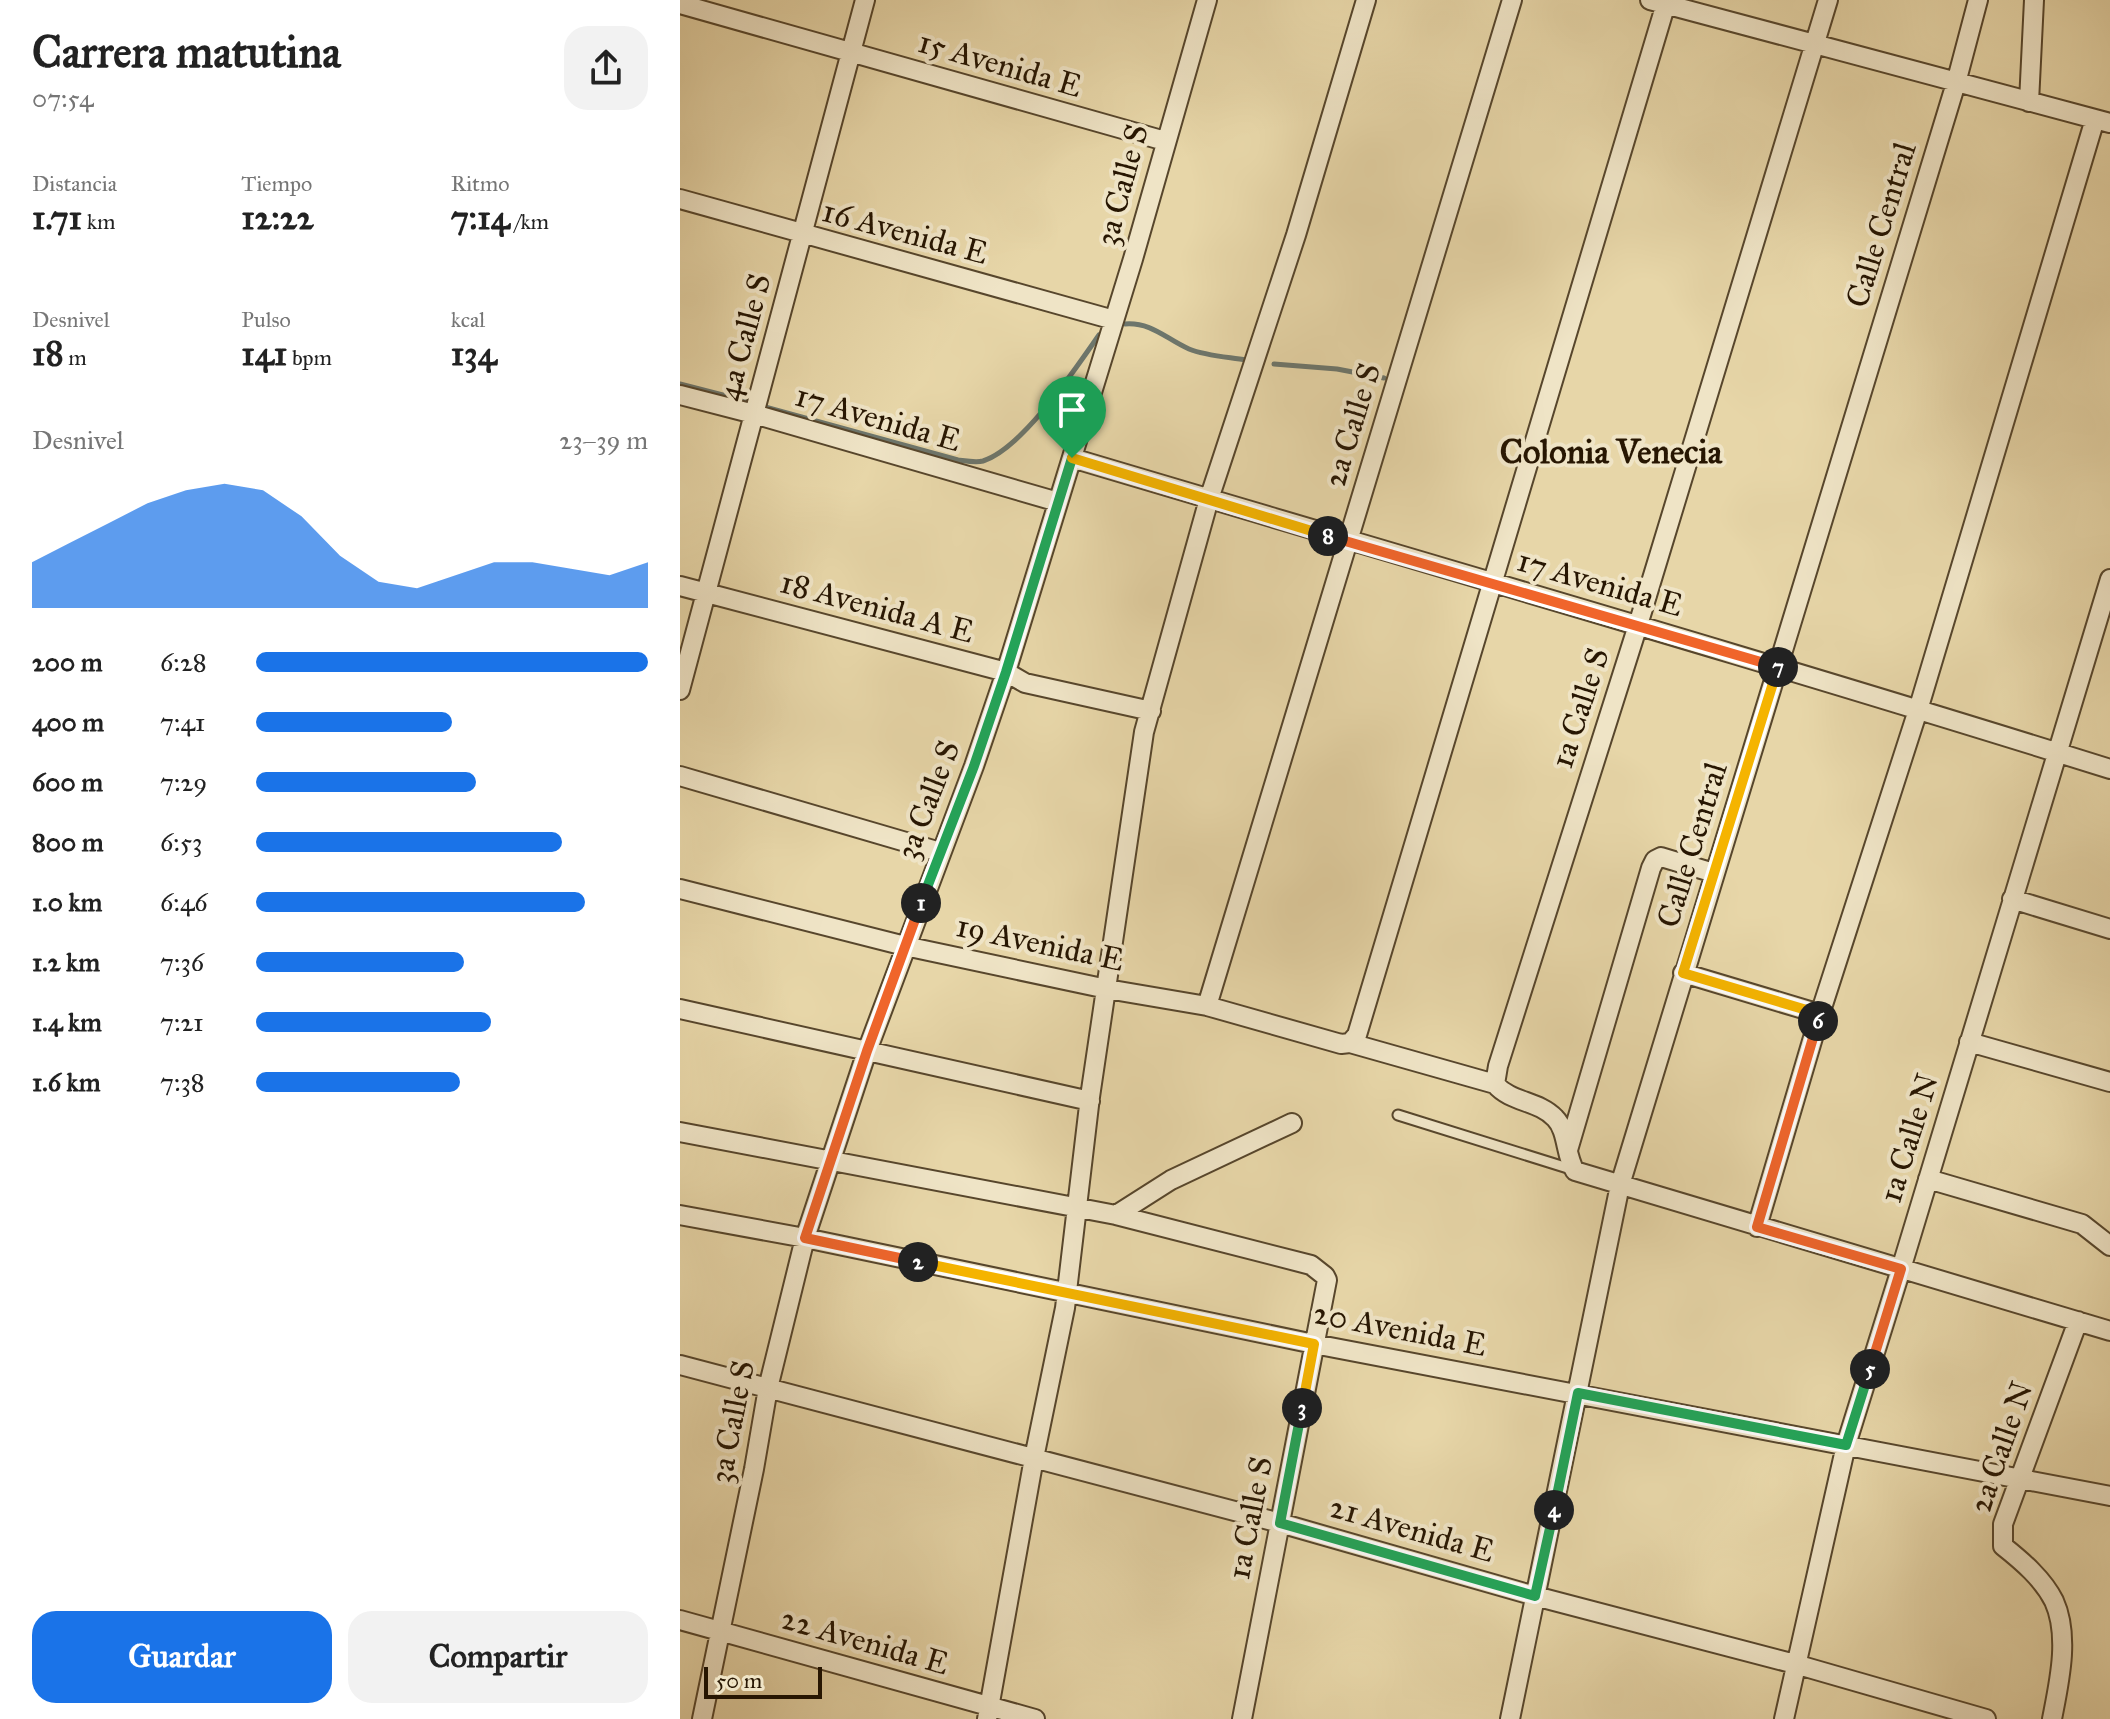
<!DOCTYPE html>
<html lang="es">
<meta charset="utf-8">
<style>
body{margin:0;font-family:"IM FELL Great Primer",serif;background:#f2f2f2;color:#222;height:100vh;display:flex;flex-direction:column;font-size:30px;white-space:nowrap}
*{box-sizing:border-box;margin:0}
p{font-size:26px;color:#767676}
.icon{flex:none;width:44px;height:44px;fill:none;stroke:currentColor;stroke-width:2;stroke-linecap:round;stroke-linejoin:round}
.map{position:relative;flex:1;overflow:hidden}
.sheet{display:flex;flex-direction:column;background:#fff;width:680px}
.sheet>*{flex:none}
.scale{position:absolute;left:24px;bottom:20px;width:118px;box-sizing:border-box;padding-left:8px;border:4px solid #271602;border-top:0;font-size:22px;line-height:28px;white-space:nowrap;color:#271602;-webkit-text-stroke:6px #efe4c6;paint-order:stroke}
.pin{position:absolute;display:grid;place-items:center;width:68px;height:68px;color:#fff;margin:-82px -34px;border-radius:50% 50% 50% 0;rotate:-45deg;box-shadow:0 0 8px #0007}
.pin .icon{rotate:45deg}
.km{position:absolute;width:40px;height:40px;margin:-20px;border-radius:50%;background:#222;color:#fff;font-size:22px;line-height:40px;text-align:center}
.round{display:grid;place-items:center;flex:none;width:84px;height:84px;border-radius:24px;background:#f2f2f2}
.summary{display:flex;align-items:center;justify-content:space-between;height:136px;padding:0 32px}
h1{font-size:44px;font-weight:800;line-height:60px}
.figures{display:grid;grid-template-columns:repeat(3,1fr);gap:12px;height:136px;padding:8px 32px}
.figures div{display:grid;align-content:center}
.figures b{font-size:34px;font-weight:800}
.figures small{font-size:22px;font-weight:400}
.figures p{font-size:22px}
.chart{height:224px;padding:16px 32px}
.chart p{display:flex;justify-content:space-between}
.chart svg{width:100%;height:144px;margin-top:8px;fill:#1a73e8;opacity:.7}
.primary-button{display:flex;gap:16px;margin-top:auto;padding:16px 32px}
.primary-button a{flex:1;height:92px;border-radius:24px;background:#1a73e8;color:#fff;font-size:32px;font-weight:800;line-height:92px;text-align:center}
.primary-button a+a{background:#f2f2f2;color:#222}
ul{padding:0 32px;list-style:none;font-size:26px}
li{display:grid;grid-template-columns:128px 96px 1fr;align-items:center;height:60px}
li i{height:20px;border-radius:10px;background:#1a73e8}
main{display:flex;flex:1;min-height:0}
.map>svg:first-child{display:block}
.lines{fill:none;stroke-linecap:round;stroke-linejoin:round}
.stream{stroke:#6d766c;stroke-width:5}
.service-casing{stroke:#57462c;stroke-width:13}
.minor-casing{stroke:#57462c;stroke-width:22}
.service{stroke:#efe4c6;stroke-width:9}
.minor{stroke:#efe4c6;stroke-width:18}
.split-1-casing{stroke:#fff;stroke-width:16}
.split-2-casing{stroke:#fff;stroke-width:16}
.split-3-casing{stroke:#fff;stroke-width:16}
.split-4-casing{stroke:#fff;stroke-width:16}
.split-5-casing{stroke:#fff;stroke-width:16}
.split-6-casing{stroke:#fff;stroke-width:16}
.split-7-casing{stroke:#fff;stroke-width:16}
.split-8-casing{stroke:#fff;stroke-width:16}
.split-9-casing{stroke:#fff;stroke-width:16}
.split-1{stroke:#22a559;stroke-width:10}
.split-2{stroke:#f0652b;stroke-width:10}
.split-3{stroke:#f5b400;stroke-width:10}
.split-4{stroke:#22a559;stroke-width:10}
.split-5{stroke:#22a559;stroke-width:10}
.split-6{stroke:#f0652b;stroke-width:10}
.split-7{stroke:#f5b400;stroke-width:10}
.split-8{stroke:#f0652b;stroke-width:10}
.split-9{stroke:#f5b400;stroke-width:10}
.labels{text-anchor:middle;dominant-baseline:central;stroke-width:8;stroke-linejoin:round;paint-order:stroke}
.street-label{font-size:32px;fill:#271602;stroke:#efe4c6}
.neighbourhood-label{font-size:34px;font-weight:bold;fill:#271602;stroke:#efe4c6}
</style>
<main>
<section class="sheet">
<div class="summary"><div><h1>Carrera matutina</h1><p>07:54</p></div><a class="round"><svg class="icon" aria-label="share" viewBox="0 0 24 24"><path d="M12 15V3M7 8l5-5 5 5M5 13v7h14v-7"/></svg></a></div>
<div class="figures">
<div><p>Distancia</p><b>1.71<small> km</small></b></div>
<div><p>Tiempo</p><b>12:22</b></div>
<div><p>Ritmo</p><b>7:14<small> /km</small></b></div>
</div>
<div class="figures">
<div><p>Desnivel</p><b>18<small> m</small></b></div>
<div><p>Pulso</p><b>141<small> bpm</small></b></div>
<div><p>kcal</p><b>134</b></div>
</div>
<div class="chart"><p><span>Desnivel</span>23–39 m</p>
<svg viewBox="0 0 160 44" preserveAspectRatio="none"><path d="M0 44V30L10 24L20 18L30 12L40 8L50 6L60 8L70 16L80 28L90 36L100 38L110 34L120 30L130 30L140 32L150 34L160 30V44z"/></svg>
</div>
<ul>
<li><b>200 m</b>6:28<i style="width:100%"></i></li>
<li><b>400 m</b>7:41<i style="width:50%"></i></li>
<li><b>600 m</b>7:29<i style="width:56%"></i></li>
<li><b>800 m</b>6:53<i style="width:78%"></i></li>
<li><b>1.0 km</b>6:46<i style="width:84%"></i></li>
<li><b>1.2 km</b>7:36<i style="width:53%"></i></li>
<li><b>1.4 km</b>7:21<i style="width:60%"></i></li>
<li><b>1.6 km</b>7:38<i style="width:52%"></i></li>
</ul>
<div class="primary-button"><a>Guardar</a><a>Compartir</a></div>
</section>
<div class="map">
<svg width="1430" height="1719" viewBox="0 0 1430 1719">
<rect width="100%" height="100%" fill="#e7d6a8"/>
<filter id="stains"><feTurbulence type="fractalNoise" baseFrequency=".0025" numOctaves="4"/><feColorMatrix values="0 0 0 0 .2 0 0 0 0 .09 0 0 0 0 .02 0 0 0 .5 -.17"/></filter>
<radialGradient id="worn" r=".72"><stop offset=".6" stop-color="#630" stop-opacity="0"/><stop offset="1" stop-color="#630" stop-opacity=".3"/></radialGradient>
<g class="lines">
<path class="stream" d="M 445,324 C 472,322 486,339 509,349 C 526,356 548,357 566,360
M 594,364 L 657,369 L 704,378
M 0,384 L 70,402
M 85,407 L 278,460 C 286,461 296,463 303,461 C 343,448 395,369 419,335"/>
<defs>
<path id="service" d="M 718,1115 L 894,1170"/>
<path id="minor" d="M 970,0 L 1430,123
M 1148,0 L 958,625 L 818,1066 L 815,1084 C 831,1103 858,1100 875,1118 C 888,1131 885,1155 895,1171 L 1430,1331
M 0,4 L 485,141
M 1349,102 L 1354,0
M 0,199 L 434,320
M 0,395 L 74,414 L 378,502
M 392,458 C 738,561 1085,661 1430,769
M 0,586 L 326,672 L 345,683 L 471,711
M 0,690 L 185,0
M 0,776 L 260,852
M 0,889 L 225,946 L 427,989 L 527,1006 L 661,1044 L 670,1043 L 677,1035 L 987,0
M 1332,899 L 1430,929
M 1003,973 L 1140,1014
M 527,1006 L 832,0
M 0,1009 L 410,1101
M 1289,1042 L 1430,1082
M 670,1043 L 815,1084
M 0,1132 L 436,1215 L 631,1265 L 645,1276 L 647,1280 L 562,1719
M 888,1150 L 971,868 L 975,860 L 981,857 L 1034,873
M 1248,1179 L 1402,1224 L 1430,1246
M 0,1215 L 125,1238 L 634,1344 L 1430,1496
M 436,1215 L 491,1180 L 612,1123
M 1077,1227 L 1140,1014 L 1238,710 L 1415,119
M 0,1365 L 600,1523 L 855,1596 L 1115,1664 L 1306,1719
M 0,1620 L 355,1719
M 22,1719 L 74,1469 L 88,1388 L 125,1238 L 187,1051 L 294,766 L 326,672 L 453,259 L 527,0
M 307,1719 L 354,1458 L 385,1308 L 410,1097 L 464,732 L 529,499 L 616,235 L 686,0
M 830,1719 L 940,1185 L 1276,83 L 1298,0
M 1104,1719 L 1166,1445 L 1221,1269 L 1430,579
M 1372,1719 C 1379,1683 1390,1636 1374,1601 C 1363,1579 1342,1561 1323,1546 L 1323,1524 L 1398,1321"/>
</defs>
<use href="#service" class="service-casing"/>
<use href="#minor" class="minor-casing"/>
<use href="#service" class="service"/>
<use href="#minor" class="minor"/>
</g>
<g class="lines">
<defs>
<path id="split-1" d="M 241,903 L 294,766 L 326,672 L 392,458"/>
<path id="split-2" d="M 238,1262 L 125,1238 L 187,1051 L 241,903"/>
<path id="split-3" d="M 238,1262 L 634,1344 L 622,1408"/>
<path id="split-4" d="M 622,1408 L 600,1523 L 855,1596 L 874,1510"/>
<path id="split-5" d="M 874,1510 L 898,1393 L 1166,1445 L 1190,1369"/>
<path id="split-6" d="M 1138,1021 L 1077,1227 L 1221,1269 L 1190,1369"/>
<path id="split-7" d="M 1098,667 L 1003,973 L 1140,1014 L 1138,1021"/>
<path id="split-8" d="M 648,536 L 1098,667"/>
<path id="split-9" d="M 392,458 L 648,536"/>
</defs>
<use href="#split-1" class="split-1-casing"/>
<use href="#split-2" class="split-2-casing"/>
<use href="#split-3" class="split-3-casing"/>
<use href="#split-4" class="split-4-casing"/>
<use href="#split-5" class="split-5-casing"/>
<use href="#split-6" class="split-6-casing"/>
<use href="#split-7" class="split-7-casing"/>
<use href="#split-8" class="split-8-casing"/>
<use href="#split-9" class="split-9-casing"/>
<use href="#split-1" class="split-1"/>
<use href="#split-2" class="split-2"/>
<use href="#split-3" class="split-3"/>
<use href="#split-4" class="split-4"/>
<use href="#split-5" class="split-5"/>
<use href="#split-6" class="split-6"/>
<use href="#split-7" class="split-7"/>
<use href="#split-8" class="split-8"/>
<use href="#split-9" class="split-9"/>
</g>
<g class="labels">
<g class="street-label">
<text transform="translate(320 64) rotate(16)">15 Avenida E</text>
<text transform="translate(442 185) rotate(-75)">3a Calle S</text>
<text transform="translate(1201 225) rotate(-73)">Calle Central</text>
<text transform="translate(225 232) rotate(15)">16 Avenida E</text>
<text transform="translate(64 337) rotate(-75)">4a Calle S</text>
<text transform="translate(198 418) rotate(16)">17 Avenida E</text>
<text transform="translate(672 425) rotate(-73)">2a Calle S</text>
<text transform="translate(920 583) rotate(16)">17 Avenida E</text>
<text transform="translate(197 607) rotate(15)">18 Avenida A E</text>
<text transform="translate(900 708) rotate(-72)">1a Calle S</text>
<text transform="translate(248 800) rotate(-69)">3a Calle S</text>
<text transform="translate(1012 845) rotate(-73)">Calle Central</text>
<text transform="translate(360 943) rotate(12)">19 Avenida E</text>
<text transform="translate(1229 1138) rotate(-73)">1a Calle N</text>
<text transform="translate(720 1329) rotate(11)">20 Avenida E</text>
<text transform="translate(52 1422) rotate(-79)">3a Calle S</text>
<text transform="translate(1321 1447) rotate(-71)">2a Calle N</text>
<text transform="translate(570 1518) rotate(-79)">1a Calle S</text>
<text transform="translate(732 1529) rotate(16)">21 Avenida E</text>
<text transform="translate(185 1641) rotate(16)">22 Avenida E</text>
</g>
<g class="neighbourhood-label">
<text x="931" y="451">Colonia Venecia</text>
</g>
</g>
<rect width="100%" height="100%" filter="url(#stains)"/>
<rect width="100%" height="100%" fill="url(#worn)"/>
</svg>
<div class="scale">50 m</div>
<div class="pin" style="left:392px;top:458px;background:#1e9e55"><svg class="icon" aria-label="arrive" viewBox="0 0 24 24"><path d="M6 21V4h12l-3 4 3 4H6"/></svg></div>
<b class="km" style="left:241px;top:903px">1</b>
<b class="km" style="left:238px;top:1262px">2</b>
<b class="km" style="left:622px;top:1408px">3</b>
<b class="km" style="left:874px;top:1510px">4</b>
<b class="km" style="left:1190px;top:1369px">5</b>
<b class="km" style="left:1138px;top:1021px">6</b>
<b class="km" style="left:1098px;top:667px">7</b>
<b class="km" style="left:648px;top:536px">8</b>
</div>
</main>
